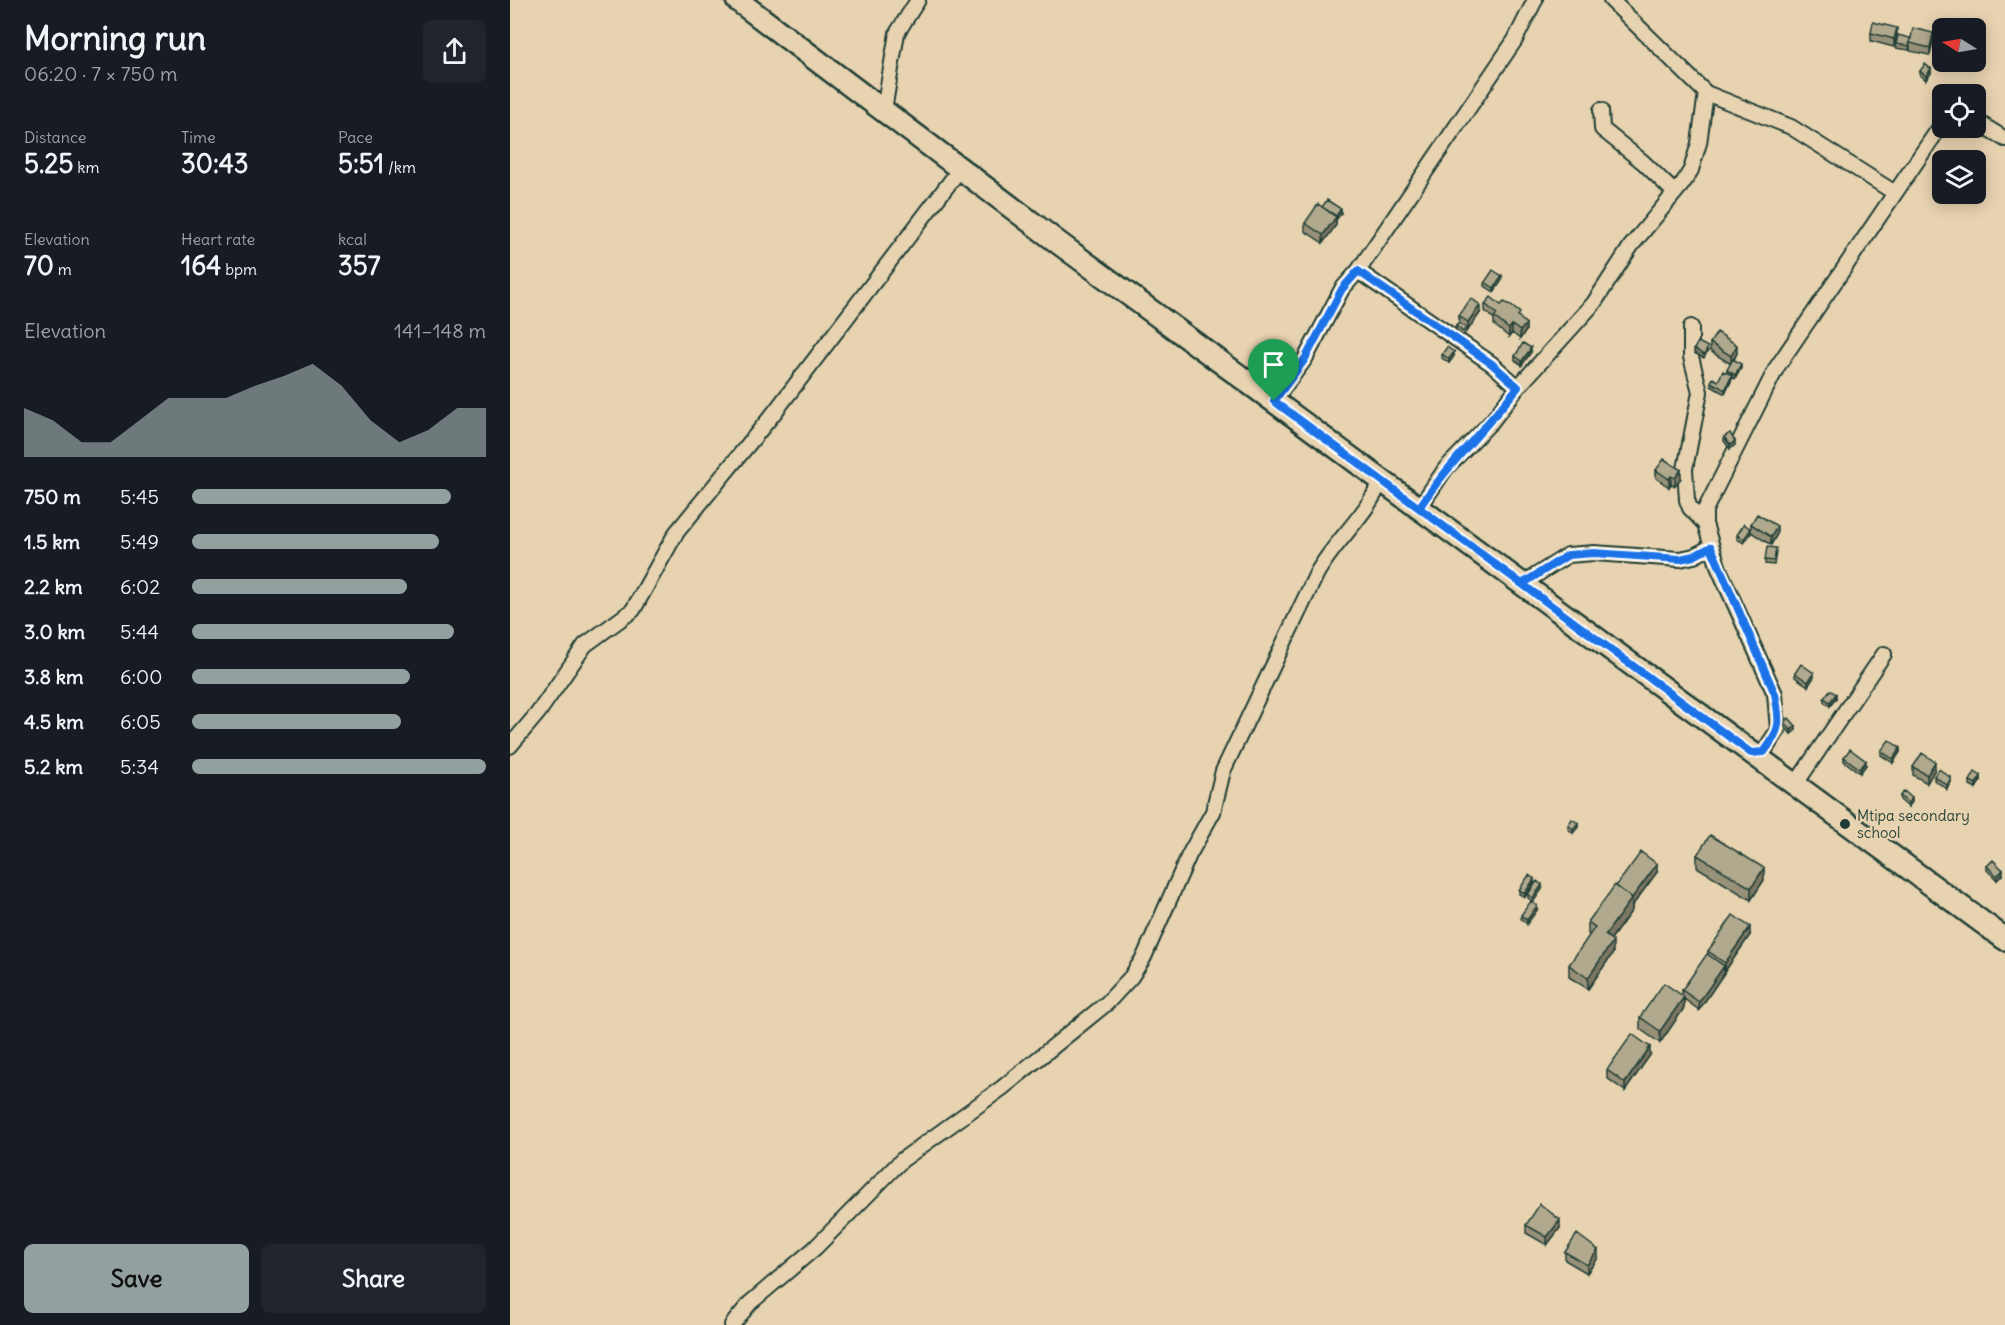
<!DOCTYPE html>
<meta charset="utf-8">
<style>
body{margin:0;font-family:Delius,sans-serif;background:#20242c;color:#f1f3f6;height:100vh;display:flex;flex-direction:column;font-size:22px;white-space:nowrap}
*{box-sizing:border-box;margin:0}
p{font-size:20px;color:#9ea1a6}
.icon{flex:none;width:33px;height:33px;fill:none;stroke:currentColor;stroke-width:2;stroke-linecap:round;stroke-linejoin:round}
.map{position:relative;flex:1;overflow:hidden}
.drawer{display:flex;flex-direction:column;background:#171b24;width:510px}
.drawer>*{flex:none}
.needle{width:39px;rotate:281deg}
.controls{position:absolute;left:1422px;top:18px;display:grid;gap:12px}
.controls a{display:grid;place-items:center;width:54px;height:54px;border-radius:9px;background:#171b24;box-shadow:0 3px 15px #0003;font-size:30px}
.pin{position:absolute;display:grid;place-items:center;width:51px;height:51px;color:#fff;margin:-62px -26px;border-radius:50% 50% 50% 0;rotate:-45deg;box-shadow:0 0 6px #0007}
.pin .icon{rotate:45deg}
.round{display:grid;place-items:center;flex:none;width:63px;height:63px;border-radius:9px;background:#20242c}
.summary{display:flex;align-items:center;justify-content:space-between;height:102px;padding:0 24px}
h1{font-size:33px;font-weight:700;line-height:45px}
.stats{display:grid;grid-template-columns:repeat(3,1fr);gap:9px;height:102px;padding:6px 24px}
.stats div{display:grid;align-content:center}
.stats b{font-size:26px;font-weight:700}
.stats small{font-size:16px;font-weight:400}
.stats p{font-size:16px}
.chart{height:168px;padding:12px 24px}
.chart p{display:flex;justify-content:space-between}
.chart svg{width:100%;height:108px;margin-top:6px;fill:#92a19f;opacity:.7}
.button{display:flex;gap:12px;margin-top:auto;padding:12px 24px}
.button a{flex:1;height:69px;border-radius:9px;background:#92a19f;color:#111;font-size:24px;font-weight:700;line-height:69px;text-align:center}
.button a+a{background:#20242c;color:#f1f3f6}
ul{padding:0 24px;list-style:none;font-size:20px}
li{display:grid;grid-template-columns:96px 72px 1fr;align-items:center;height:45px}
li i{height:15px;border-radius:8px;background:#92a19f}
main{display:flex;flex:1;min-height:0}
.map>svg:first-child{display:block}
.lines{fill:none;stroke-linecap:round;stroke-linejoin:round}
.street-casing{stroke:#1f3d34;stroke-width:18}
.primary-casing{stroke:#1f3d34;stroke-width:26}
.street{stroke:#e8d3b1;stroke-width:14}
.primary{stroke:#e8d3b1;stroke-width:21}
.wall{fill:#98917a;stroke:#1f3d34;stroke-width:1.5}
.shaded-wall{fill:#7c7663;stroke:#1f3d34;stroke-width:1.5}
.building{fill:#b1a98e;stroke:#1f3d34;stroke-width:1.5}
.route-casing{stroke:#fff;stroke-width:12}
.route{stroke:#1a73e8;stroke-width:8}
.poi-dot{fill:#1f3d34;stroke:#e8d3b1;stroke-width:2}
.labels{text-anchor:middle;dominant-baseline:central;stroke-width:5;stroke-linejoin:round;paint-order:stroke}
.poi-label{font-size:15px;fill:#1f3d34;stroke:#e8d3b1;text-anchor:start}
</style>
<main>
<section class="drawer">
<div class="summary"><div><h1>Morning run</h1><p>06:20 · 7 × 750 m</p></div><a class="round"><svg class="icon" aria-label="share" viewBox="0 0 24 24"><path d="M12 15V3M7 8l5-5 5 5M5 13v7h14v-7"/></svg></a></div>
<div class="stats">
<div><p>Distance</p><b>5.25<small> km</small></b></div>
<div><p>Time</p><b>30:43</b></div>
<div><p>Pace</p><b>5:51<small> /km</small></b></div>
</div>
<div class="stats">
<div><p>Elevation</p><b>70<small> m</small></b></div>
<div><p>Heart rate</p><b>164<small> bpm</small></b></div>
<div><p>kcal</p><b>357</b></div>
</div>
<div class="chart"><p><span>Elevation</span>141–148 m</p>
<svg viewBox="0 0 160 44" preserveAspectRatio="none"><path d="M0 44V24L10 29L20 38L30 38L40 29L50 20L60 20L70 20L80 15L90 11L100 6L110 15L120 29L130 38L140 33L150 24L160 24V44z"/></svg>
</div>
<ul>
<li><b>750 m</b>5:45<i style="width:88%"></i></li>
<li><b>1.5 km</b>5:49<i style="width:84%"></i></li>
<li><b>2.2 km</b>6:02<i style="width:73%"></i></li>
<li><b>3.0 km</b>5:44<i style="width:89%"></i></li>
<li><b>3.8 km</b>6:00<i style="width:74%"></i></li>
<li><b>4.5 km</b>6:05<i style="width:71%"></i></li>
<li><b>5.2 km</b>5:34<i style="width:100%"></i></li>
</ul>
<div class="button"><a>Save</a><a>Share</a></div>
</section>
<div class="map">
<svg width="1495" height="1325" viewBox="0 0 1495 1325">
<rect width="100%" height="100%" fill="#e8d3b1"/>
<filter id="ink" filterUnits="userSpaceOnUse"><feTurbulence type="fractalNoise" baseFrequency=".0167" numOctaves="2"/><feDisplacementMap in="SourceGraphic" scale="12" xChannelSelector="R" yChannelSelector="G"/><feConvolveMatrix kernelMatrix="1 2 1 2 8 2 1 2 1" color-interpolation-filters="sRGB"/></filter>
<g filter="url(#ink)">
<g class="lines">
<defs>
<path id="street" d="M 1196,93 L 1281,127 L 1385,193
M 374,110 L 387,33 L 408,0
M 1091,110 L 1092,129 L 1133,162 L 1165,193
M 1466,121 L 1495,139
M 848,271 L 982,364 L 1008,387
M 1181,327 L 1181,357 L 1190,392 L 1175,469 L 1177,500 L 1180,508 L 1195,524
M 764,401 L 795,359 L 832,289 L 848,271 L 1005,40 L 1025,0
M 909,508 L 936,468 L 982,421 L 1008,387 L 1084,303 L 1121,246 L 1173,183 L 1181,170 L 1189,143 L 1196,93 L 1101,0
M 1012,584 L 1058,555 L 1084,553 L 1170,559 L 1184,556 L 1201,547
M 0,746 L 28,713 L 75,645 L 123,610 L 166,533 L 264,413 L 450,169
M 1243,753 L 1254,751 L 1268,730 L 1265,694 L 1209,569 L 1195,524 L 1195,510 L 1267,367 L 1432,124
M 1285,785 L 1374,654
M 222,1325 L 240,1303 L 305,1248 L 392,1160 L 492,1088 L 597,1003 L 621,977 L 634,957 L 679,855 L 703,812 L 713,771 L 807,573 C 826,539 857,516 871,480"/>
<path id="primary" d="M 227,0 L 550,244 L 1495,939"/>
</defs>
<use href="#street" class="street-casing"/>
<use href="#primary" class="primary-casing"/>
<use href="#street" class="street"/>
<use href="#primary" class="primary"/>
</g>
<path class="wall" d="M 1361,33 L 1387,36 L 1384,47 L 1361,41 Z
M 1400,38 L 1423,41 L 1420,55 L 1400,51 L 1400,45 L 1399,50 L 1386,48 L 1386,44 Z
M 1410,71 L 1421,73 L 1416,80 L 1410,75 Z
M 812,207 L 831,213 L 826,220 L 826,225 L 813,243 L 795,231 L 795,223 Z
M 992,280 L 984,292 L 975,286 L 975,282 Z
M 975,304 L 991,305 L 1010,319 L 1016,331 L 1010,339 L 1002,333 L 999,337 L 984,325 L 984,319 L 975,311 Z
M 970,313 L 958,330 L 956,329 L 956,332 L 953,336 L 946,330 L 946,326 L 949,323 L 949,316 Z
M 1200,343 L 1227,353 L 1224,360 L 1231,368 L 1225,379 L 1222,377 L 1222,379 L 1215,394 L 1201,386 L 1201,382 L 1208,381 L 1217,372 L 1217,370 L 1221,364 L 1200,351 Z
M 1184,349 L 1198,351 L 1194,358 L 1184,353 Z
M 1021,352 L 1012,365 L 1005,360 L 1005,356 Z
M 932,354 L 944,356 L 939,363 L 932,358 Z
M 1214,437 L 1225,445 L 1220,449 L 1214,441 Z
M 1146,470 L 1171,478 L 1165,486 L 1161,484 L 1159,487 L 1146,478 Z
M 1241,524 L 1267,534 L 1261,545 L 1241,532 L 1234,543 L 1227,539 L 1227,535 L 1241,529 Z
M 1266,552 L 1264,565 L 1255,564 L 1255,560 Z
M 1285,673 L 1304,677 L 1298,686 L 1285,677 Z
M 1314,698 L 1326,698 L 1320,706 L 1314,702 Z
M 1274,722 L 1286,730 L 1281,734 L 1274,726 Z
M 1371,751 L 1390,752 L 1383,763 L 1371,755 Z
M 1334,757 L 1356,765 L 1350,773 L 1334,761 Z
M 1403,767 L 1425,769 L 1417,783 L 1403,775 Z
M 1424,776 L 1441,782 L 1437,789 L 1424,780 Z
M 1471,780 L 1466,788 L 1460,785 L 1460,781 Z
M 1390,796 L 1402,802 L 1398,807 L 1390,800 Z
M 1058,825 L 1068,827 L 1063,833 L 1058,829 Z
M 1187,855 L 1254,880 L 1241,900 L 1187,867 Z
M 1477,866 L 1493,874 L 1487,880 L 1477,870 Z
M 1147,872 L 1122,906 L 1122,910 L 1101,939 L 1103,953 L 1078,989 L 1059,977 L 1059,965 L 1080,935 L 1078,934 L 1078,922 L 1106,886 Z
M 1024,883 L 1015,897 L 1009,894 L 1009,890 Z
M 1032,889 L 1023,902 L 1018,898 L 1018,894 Z
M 1027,910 L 1017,924 L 1011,919 L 1011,915 Z
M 1240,935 L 1215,971 L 1214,970 L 1214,973 L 1189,1010 L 1174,999 L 1174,1008 L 1150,1043 L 1130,1029 L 1130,1017 L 1172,995 L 1172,990 L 1198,954 L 1198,951 Z
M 1140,1055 L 1115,1091 L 1097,1078 L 1097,1070 Z
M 1016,1225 L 1050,1228 L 1037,1245 L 1016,1233 Z
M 1055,1252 L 1088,1258 L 1077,1273 L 1055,1260 Z"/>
<path class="shaded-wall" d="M 1387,28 L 1387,36 L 1384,47 L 1384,39 Z
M 1423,33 L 1423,41 L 1420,55 L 1420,48 Z
M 1421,69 L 1421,73 L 1416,80 L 1416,76 Z
M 831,209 L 831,213 L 826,220 L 826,216 Z
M 826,217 L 826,225 L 813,243 L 813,235 Z
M 992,276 L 992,280 L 984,292 L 984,288 Z
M 970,305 L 970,313 L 958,330 L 958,322 Z
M 1016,324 L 1016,331 L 1010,339 L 1010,331 Z
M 1002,325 L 1002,333 L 999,337 L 999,329 Z
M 1227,345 L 1227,353 L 1221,364 L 1221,356 Z
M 1021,348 L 1021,352 L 1012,365 L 1012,361 Z
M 944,352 L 944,356 L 939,363 L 939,359 Z
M 1231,364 L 1231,368 L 1225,379 L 1225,375 Z
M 1222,375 L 1222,379 L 1215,394 L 1215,390 Z
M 1225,441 L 1225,445 L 1220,449 L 1220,445 Z
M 1171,470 L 1171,478 L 1165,486 L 1165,478 Z
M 1161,476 L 1161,484 L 1159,487 L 1159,479 Z
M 1267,526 L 1267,534 L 1261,545 L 1261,537 Z
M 1241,529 L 1241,533 L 1234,543 L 1234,539 Z
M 1304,673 L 1304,677 L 1298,686 L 1298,682 Z
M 1326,694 L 1326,698 L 1320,706 L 1320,702 Z
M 1286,726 L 1286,730 L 1281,734 L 1281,730 Z
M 1390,748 L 1390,752 L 1383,763 L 1383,759 Z
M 1356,761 L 1356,765 L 1350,773 L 1350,769 Z
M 1425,762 L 1425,769 L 1417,783 L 1417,775 Z
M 1471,776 L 1471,780 L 1466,788 L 1466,784 Z
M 1441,778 L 1441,782 L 1437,789 L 1437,785 Z
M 1402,798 L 1402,802 L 1398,807 L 1398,803 Z
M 1068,823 L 1068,827 L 1063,833 L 1063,829 Z
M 1147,864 L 1147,872 L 1122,906 L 1122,898 Z
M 1254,868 L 1254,880 L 1241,900 L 1241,888 Z
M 1493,870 L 1493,874 L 1487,880 L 1487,876 Z
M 1024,879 L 1024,883 L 1015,897 L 1015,893 Z
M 1032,885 L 1032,889 L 1023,902 L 1023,898 Z
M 1122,898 L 1122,910 L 1095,947 L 1095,935 Z
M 1027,906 L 1027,910 L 1017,924 L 1017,920 Z
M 1240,927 L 1240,935 L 1215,971 L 1215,963 Z
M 1103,941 L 1103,953 L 1078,989 L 1078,978 Z
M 1214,966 L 1214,973 L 1189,1010 L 1189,1002 Z
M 1174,997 L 1174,1008 L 1150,1043 L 1150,1031 Z
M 1140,1047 L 1140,1055 L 1115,1091 L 1115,1083 Z
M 1050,1220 L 1050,1228 L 1037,1245 L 1037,1237 Z
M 1088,1250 L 1088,1258 L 1077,1273 L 1077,1265 Z"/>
<path class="building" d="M 1363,22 L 1387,28 L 1384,39 L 1361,33 Z
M 1403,28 L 1423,33 L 1420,48 L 1400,43 Z
M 1388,35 L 1400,38 L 1399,46 L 1386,44 Z
M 1415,64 L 1421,69 L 1416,76 L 1410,71 Z
M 817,200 L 831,209 L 826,216 L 812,207 Z
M 808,204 L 826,217 L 813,235 L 795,223 Z
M 983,270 L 992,276 L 984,288 L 975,282 Z
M 981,297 L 991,305 L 994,302 L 1000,305 L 1010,313 L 1008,316 L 1016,324 L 1010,331 L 1002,325 L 999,329 L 984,317 L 987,314 L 975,304 Z
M 961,298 L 970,305 L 958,322 L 949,316 Z
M 949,323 L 956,328 L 953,332 L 946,326 Z
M 1207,332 L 1227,345 L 1221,356 L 1200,343 Z
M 1188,342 L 1198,347 L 1194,355 L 1184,349 Z
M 1013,343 L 1021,348 L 1012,361 L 1005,356 Z
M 937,347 L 944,352 L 939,359 L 932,354 Z
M 1223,359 L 1231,364 L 1225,375 L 1217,370 Z
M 1213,371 L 1222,375 L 1215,390 L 1201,382 L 1203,378 L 1208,381 Z
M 1220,433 L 1225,441 L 1220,445 L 1214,437 Z
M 1154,459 L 1171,470 L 1165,478 L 1161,476 L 1159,479 L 1146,470 Z
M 1247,514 L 1267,526 L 1261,537 L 1241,524 Z
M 1234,524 L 1241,529 L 1234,539 L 1227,535 Z
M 1257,547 L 1266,548 L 1264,561 L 1255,560 Z
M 1291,664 L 1304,673 L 1298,682 L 1285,673 Z
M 1320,690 L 1326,694 L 1320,702 L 1314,698 Z
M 1279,718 L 1286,726 L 1281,730 L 1274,722 Z
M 1379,740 L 1390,748 L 1383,759 L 1371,751 Z
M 1340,749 L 1356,761 L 1350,769 L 1334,757 Z
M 1412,753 L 1425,762 L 1417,775 L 1403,767 Z
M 1429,769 L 1441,778 L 1437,785 L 1424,776 Z
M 1465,772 L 1471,776 L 1466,784 L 1460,781 Z
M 1394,791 L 1402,798 L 1398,803 L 1390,796 Z
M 1062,819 L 1068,823 L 1063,829 L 1058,825 Z
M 1200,835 L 1254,868 L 1241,888 L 1187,855 Z
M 1131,852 L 1147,864 L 1122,898 L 1106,886 Z
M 1483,860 L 1493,870 L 1487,876 L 1477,866 Z
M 1019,875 L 1024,879 L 1015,893 L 1009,890 Z
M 1027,881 L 1032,885 L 1023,898 L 1018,894 Z
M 1105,885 L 1122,898 L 1095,935 L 1103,941 L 1078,978 L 1059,965 L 1085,927 L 1078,922 Z
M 1021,901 L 1027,906 L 1017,920 L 1011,915 Z
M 1223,915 L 1240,927 L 1215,963 L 1198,951 Z
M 1197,954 L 1214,966 L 1189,1002 L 1172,990 Z
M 1154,983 L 1174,997 L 1150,1031 L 1130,1017 Z
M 1122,1034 L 1140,1047 L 1115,1083 L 1097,1070 Z
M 1030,1204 L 1050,1220 L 1037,1237 L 1016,1225 Z
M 1067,1234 L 1088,1250 L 1077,1265 L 1055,1252 Z"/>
</g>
<g class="lines" filter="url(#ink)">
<defs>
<path id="route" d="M 764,401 L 1241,753 L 1254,752 C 1272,729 1270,720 1265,694 L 1201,547 L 1184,556 L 1170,559 L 1084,553 L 1058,555 L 1012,584 L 909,508 C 938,464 976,428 1008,387 L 982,364 L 848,271 L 832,289 L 795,359 L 764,401"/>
</defs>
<use href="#route" class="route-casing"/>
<use href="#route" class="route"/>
</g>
<circle class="poi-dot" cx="1335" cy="824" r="6"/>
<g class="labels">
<g class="poi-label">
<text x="1347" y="815">Mtipa secondary<tspan x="1347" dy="17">school</tspan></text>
</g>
</g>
</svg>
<div class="controls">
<a><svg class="needle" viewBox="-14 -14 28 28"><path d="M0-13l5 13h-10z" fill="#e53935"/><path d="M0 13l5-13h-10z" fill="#9ea1a6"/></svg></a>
<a><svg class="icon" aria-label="locate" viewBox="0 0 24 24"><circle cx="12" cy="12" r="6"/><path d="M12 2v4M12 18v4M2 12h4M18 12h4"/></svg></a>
<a><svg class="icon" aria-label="layers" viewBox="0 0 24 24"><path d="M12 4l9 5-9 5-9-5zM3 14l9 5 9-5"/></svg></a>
</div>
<div class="pin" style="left:764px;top:401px;background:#1e9e55"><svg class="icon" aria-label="arrive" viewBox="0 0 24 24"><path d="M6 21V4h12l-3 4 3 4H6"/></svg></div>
</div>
</main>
